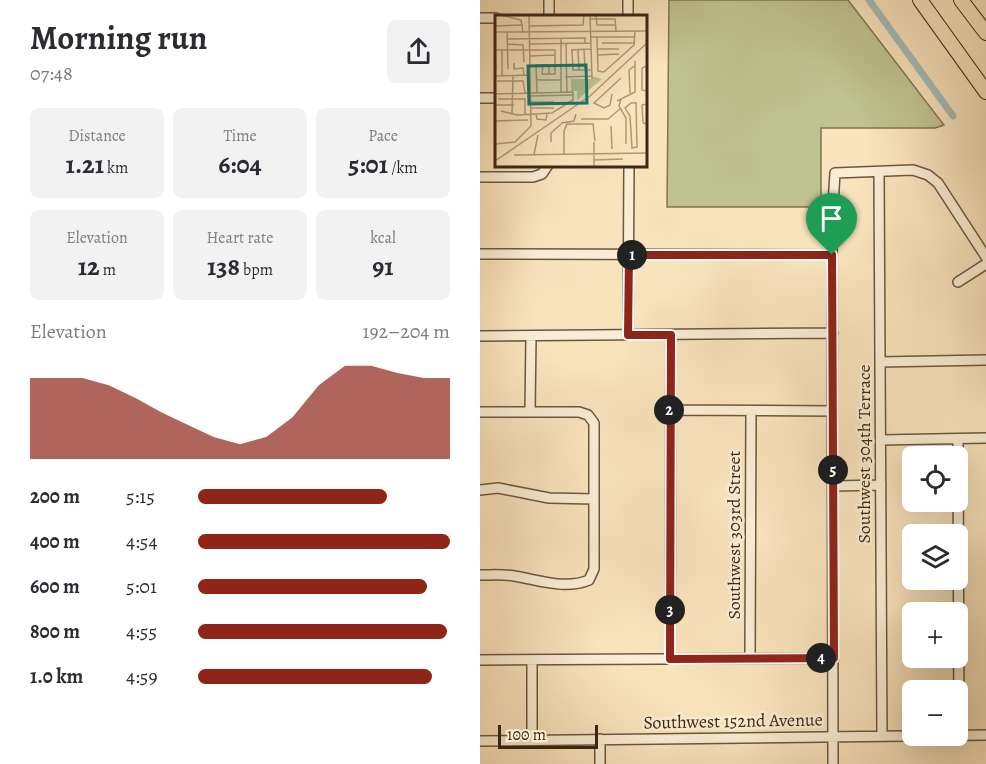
<!DOCTYPE html>
<meta charset="utf-8">
<style>
body{margin:0;font-family:Alegreya,serif;background:#f2f2f3;color:#2b2b33;height:100vh;display:flex;flex-direction:column;font-size:22px;white-space:nowrap}
*{box-sizing:border-box;margin:0}
p{font-size:20px;color:#7c7c81}
.icon{flex:none;width:33px;height:33px;fill:none;stroke:currentColor;stroke-width:2;stroke-linecap:round;stroke-linejoin:round}
.map{position:relative;flex:1;overflow:hidden}
.drawer{display:flex;flex-direction:column;background:#fff;width:480px}
.drawer>*{flex:none}
.buttons{position:absolute;left:422px;top:446px;display:grid;gap:12px}
.buttons a{display:grid;place-items:center;width:66px;height:66px;border-radius:9px;background:#fff;box-shadow:0 6px 24px #0002;font-size:30px}
.scale{position:absolute;left:18px;bottom:15px;width:100px;box-sizing:border-box;padding-left:6px;border:3px solid #3c2815;border-top:0;font-size:16px;line-height:21px;white-space:nowrap;color:#3c2815;-webkit-text-stroke:4px #fbedd3;paint-order:stroke}
.pin{position:absolute;display:grid;place-items:center;width:51px;height:51px;color:#fff;margin:-62px -26px;border-radius:50% 50% 50% 0;rotate:-45deg;box-shadow:0 0 6px #0007}
.pin .icon{rotate:45deg}
.km{position:absolute;width:30px;height:30px;margin:-15px;border-radius:50%;background:#222;color:#fff;font-size:16px;line-height:30px;text-align:center}
.round{display:grid;place-items:center;flex:none;width:63px;height:63px;border-radius:9px;background:#f2f2f3}
.summary{display:flex;align-items:center;justify-content:space-between;height:102px;padding:0 30px}
h1{font-size:33px;font-weight:700;line-height:45px}
.stats{display:grid;grid-template-columns:repeat(3,1fr);gap:9px;height:102px;padding:6px 30px}
.stats div{display:grid;align-content:center;border-radius:9px;background:#f2f2f3;text-align:center}
.stats b{font-size:26px;font-weight:700}
.stats small{font-size:16px;font-weight:400}
.stats p{font-size:16px}
.chart{height:168px;padding:12px 30px}
.chart p{display:flex;justify-content:space-between}
.chart svg{width:100%;height:108px;margin-top:6px;fill:#8f2418;opacity:.7}
ul{padding:0 30px;list-style:none;font-size:20px}
li{display:grid;grid-template-columns:96px 72px 1fr;align-items:center;height:45px}
li i{height:15px;border-radius:8px;background:#8f2418}
main{display:flex;flex:1;min-height:0}
.map>svg:first-child{display:block}
.green{fill:#bfc38f;stroke:#7e7652;stroke-width:1.5}
.lines{fill:none;stroke-linecap:round;stroke-linejoin:round}
.canal{stroke:#a2bcbb;stroke-width:7}
.minor-casing{stroke:#6b573f;stroke-width:12}
.highway-casing{stroke:#3c2815;stroke-width:16}
.minor{stroke:#fbedd3;stroke-width:9}
.highway{stroke:#f9e3bc;stroke-width:14}
.route-casing{stroke:#fff;stroke-width:12}
.route{stroke:#8f2418;stroke-width:8}
.labels{text-anchor:middle;dominant-baseline:central;stroke-width:5;stroke-linejoin:round;paint-order:stroke}
.street-label{font-size:18px;fill:#3c2815;stroke:#fbedd3}
.inset-road{fill:none;stroke:#ad9879;stroke-width:1.5}
.view{fill:#0f766e;fill-opacity:0.15;stroke:#0f766e;stroke-width:3}
.inset-edge{fill:none;stroke:#3c2815;stroke-width:3}
</style>
<main>
<section class="drawer">
<div class="summary"><div><h1>Morning run</h1><p>07:48</p></div><a class="round"><svg class="icon" aria-label="share" viewBox="0 0 24 24"><path d="M12 15V3M7 8l5-5 5 5M5 13v7h14v-7"/></svg></a></div>
<div class="stats">
<div><p>Distance</p><b>1.21<small> km</small></b></div>
<div><p>Time</p><b>6:04</b></div>
<div><p>Pace</p><b>5:01<small> /km</small></b></div>
</div>
<div class="stats">
<div><p>Elevation</p><b>12<small> m</small></b></div>
<div><p>Heart rate</p><b>138<small> bpm</small></b></div>
<div><p>kcal</p><b>91</b></div>
</div>
<div class="chart"><p><span>Elevation</span>192–204 m</p>
<svg viewBox="0 0 160 44" preserveAspectRatio="none"><path d="M0 44V11L10 11L20 11L30 14L40 19L50 25L60 30L70 35L80 38L90 35L100 27L110 14L120 6L130 6L140 9L150 11L160 11V44z"/></svg>
</div>
<ul>
<li><b>200 m</b>5:15<i style="width:75%"></i></li>
<li><b>400 m</b>4:54<i style="width:100%"></i></li>
<li><b>600 m</b>5:01<i style="width:91%"></i></li>
<li><b>800 m</b>4:55<i style="width:99%"></i></li>
<li><b>1.0 km</b>4:59<i style="width:93%"></i></li>
</ul>
</section>
<div class="map">
<svg width="506" height="764" viewBox="0 0 506 764">
<rect width="100%" height="100%" fill="#f9e3bc"/>
<filter id="stains"><feTurbulence type="fractalNoise" baseFrequency=".00333" numOctaves="4"/><feColorMatrix values="0 0 0 0 .2 0 0 0 0 .09 0 0 0 0 .02 0 0 0 .5 -.17"/></filter>
<radialGradient id="worn" r=".72"><stop offset=".6" stop-color="#630" stop-opacity="0"/><stop offset="1" stop-color="#630" stop-opacity=".3"/></radialGradient>
<path class="green" d="M 189,0 L 368,0 L 464,125 L 455,128 L 341,128 L 341,207 L 187,207 Z"/>
<g class="lines">
<path class="canal" d="M 389,0 L 473,116"/>
<defs>
<path id="minor" d="M 69,0 L 69,16
M 148,0 L 148,16
M 0,18 L 16,18
M 0,98 L 16,98
M 399,172 L 402,736
M 0,177 L 53,177 L 62,174 L 68,165
M 0,254 L 352,255
M 478,282 L 506,264
M 148,335 L 149,165
M 0,336 L 353,333
M 400,362 L 506,360
M 189,410 L 353,411
M 50,411 L 51,336
M 0,412 L 99,412 L 108,415 L 114,423 L 114,569 L 109,580 C 85,590 59,580 34,576 C 23,574 11,575 0,575
M 478,439 L 479,736
M 401,440 L 506,438
M 353,486 L 401,485
M 0,490 L 18,488 L 69,498 L 114,499
M 270,658 L 271,411
M 190,659 L 191,335
M 0,660 L 354,658
M 52,740 L 52,661
M 0,741 L 506,735
M 120,764 L 120,739
M 353,764 L 352,221 L 355,173 L 433,170 L 448,175 L 458,183 L 506,257"/>
<path id="highway" d="M 440,0 L 506,92
M 481,0 L 506,33"/>
</defs>
<use href="#minor" class="minor-casing"/>
<use href="#highway" class="highway-casing"/>
<use href="#minor" class="minor"/>
<use href="#highway" class="highway"/>
</g>
<g class="lines">
<defs>
<path id="route" d="M 149,255 L 352,255 L 354,658 L 190,659 L 191,335 L 148,335 Z"/>
</defs>
<use href="#route" class="route-casing"/>
<use href="#route" class="route"/>
</g>
<g class="labels">
<g class="street-label">
<text transform="translate(384 454) rotate(-90)">Southwest 304th Terrace</text>
<text transform="translate(254 535) rotate(-90)">Southwest 303rd Street</text>
<text transform="translate(253 721) rotate(-1)">Southwest 152nd Avenue</text>
</g>
</g>
<g transform="translate(15 15)">
<rect width="152" height="152" fill="#f9e3bc"/>
<path d="M 97,61 L 107,64 L 82,85 L 82,76 L 76,76 L 76,64 L 97,64 Z" fill="#bfc38f"/>
<path class="inset-road" d="M 6,0 L 26,5 L 28,17M 95,0 L 97,64M 101,0 L 102,10 L 121,10M 95,4 L 120,4 L 121,16M 0,11 L 28,10M 34,11 L 88,10 L 89,0M 0,17 L 152,16M 12,17 L 13,54M 96,22 L 140,22M 102,22 L 103,56 L 109,57M 66,23 L 66,77M 12,24 L 90,23 L 90,28M 107,28 L 140,28M 13,29 L 28,30 L 29,47M 34,29 L 96,28M 71,29 L 72,77M 89,34 L 90,55M 102,34 L 124,34M 0,35 L 60,35 L 60,59 L 47,59 L 48,50M 0,35 L 1,55M 7,35 L 7,61M 76,35 L 96,34M 77,35 L 78,55 L 96,55M 83,35 L 84,55M 102,40 L 124,39M 35,41 L 60,40M 19,48 L 19,54 L 28,53 L 29,60M 152,51 L 147,53 L 147,75 L 152,76M 109,57 L 139,30 L 140,16M 0,61 L 35,60M 70,62 L 97,61M 41,65 L 66,65M 2,66 L 28,66 L 30,78M 42,78 L 41,50 L 54,50 L 54,59M 135,78 L 134,55 L 139,51M 0,79 L 78,77 L 78,85 L 57,98 L 22,100 L 6,96M 117,79 L 115,90 L 109,93 L 99,88 L 126,63M 36,81 L 79,80M 3,84 L 30,84 L 30,100M 126,84 L 124,91 L 131,103 L 131,129M 122,86 L 140,77 L 140,46M 36,87 L 59,87M 141,88 L 142,132 L 137,133 L 135,101 L 130,93 L 136,88 L 142,88M 152,89 L 147,90 L 148,108 L 152,109M 0,90 L 19,90M 36,93 L 59,93M 17,99 L 18,60M 41,99 L 42,104 L 51,105 L 52,99M 86,104 L 113,104 L 125,94M 0,106 L 33,105M 66,108 L 79,106 L 81,99M 116,111 L 117,134M 56,127 L 56,118 L 66,109M 99,127 L 99,151M 0,129 L 20,127 L 36,111 L 34,0M 39,139 L 43,120M 69,139 L 69,116 L 72,109 L 98,109 L 100,126M 19,140 L 152,138M 99,145 L 128,144M 0,146 L 95,81 L 152,28"/>
<path class="view" d="M 91,50 L 92,88 L 34,89 L 33,51 Z"/>
<rect width="152" height="152" class="inset-edge"/>
</g>
<rect width="100%" height="100%" filter="url(#stains)"/>
<rect width="100%" height="100%" fill="url(#worn)"/>
</svg>
<div class="buttons">
<a><svg class="icon" aria-label="locate" viewBox="0 0 24 24"><circle cx="12" cy="12" r="6"/><path d="M12 2v4M12 18v4M2 12h4M18 12h4"/></svg></a>
<a><svg class="icon" aria-label="layers" viewBox="0 0 24 24"><path d="M12 4l9 5-9 5-9-5zM3 14l9 5 9-5"/></svg></a>
<a>+</a>
<a>−</a>
</div>
<div class="scale">100 m</div>
<div class="pin" style="left:352px;top:255px;background:#1e9e55"><svg class="icon" aria-label="arrive" viewBox="0 0 24 24"><path d="M6 21V4h12l-3 4 3 4H6"/></svg></div>
<b class="km" style="left:152px;top:255px">1</b>
<b class="km" style="left:189px;top:410px">2</b>
<b class="km" style="left:190px;top:610px">3</b>
<b class="km" style="left:341px;top:658px">4</b>
<b class="km" style="left:353px;top:470px">5</b>
</div>
</main>
